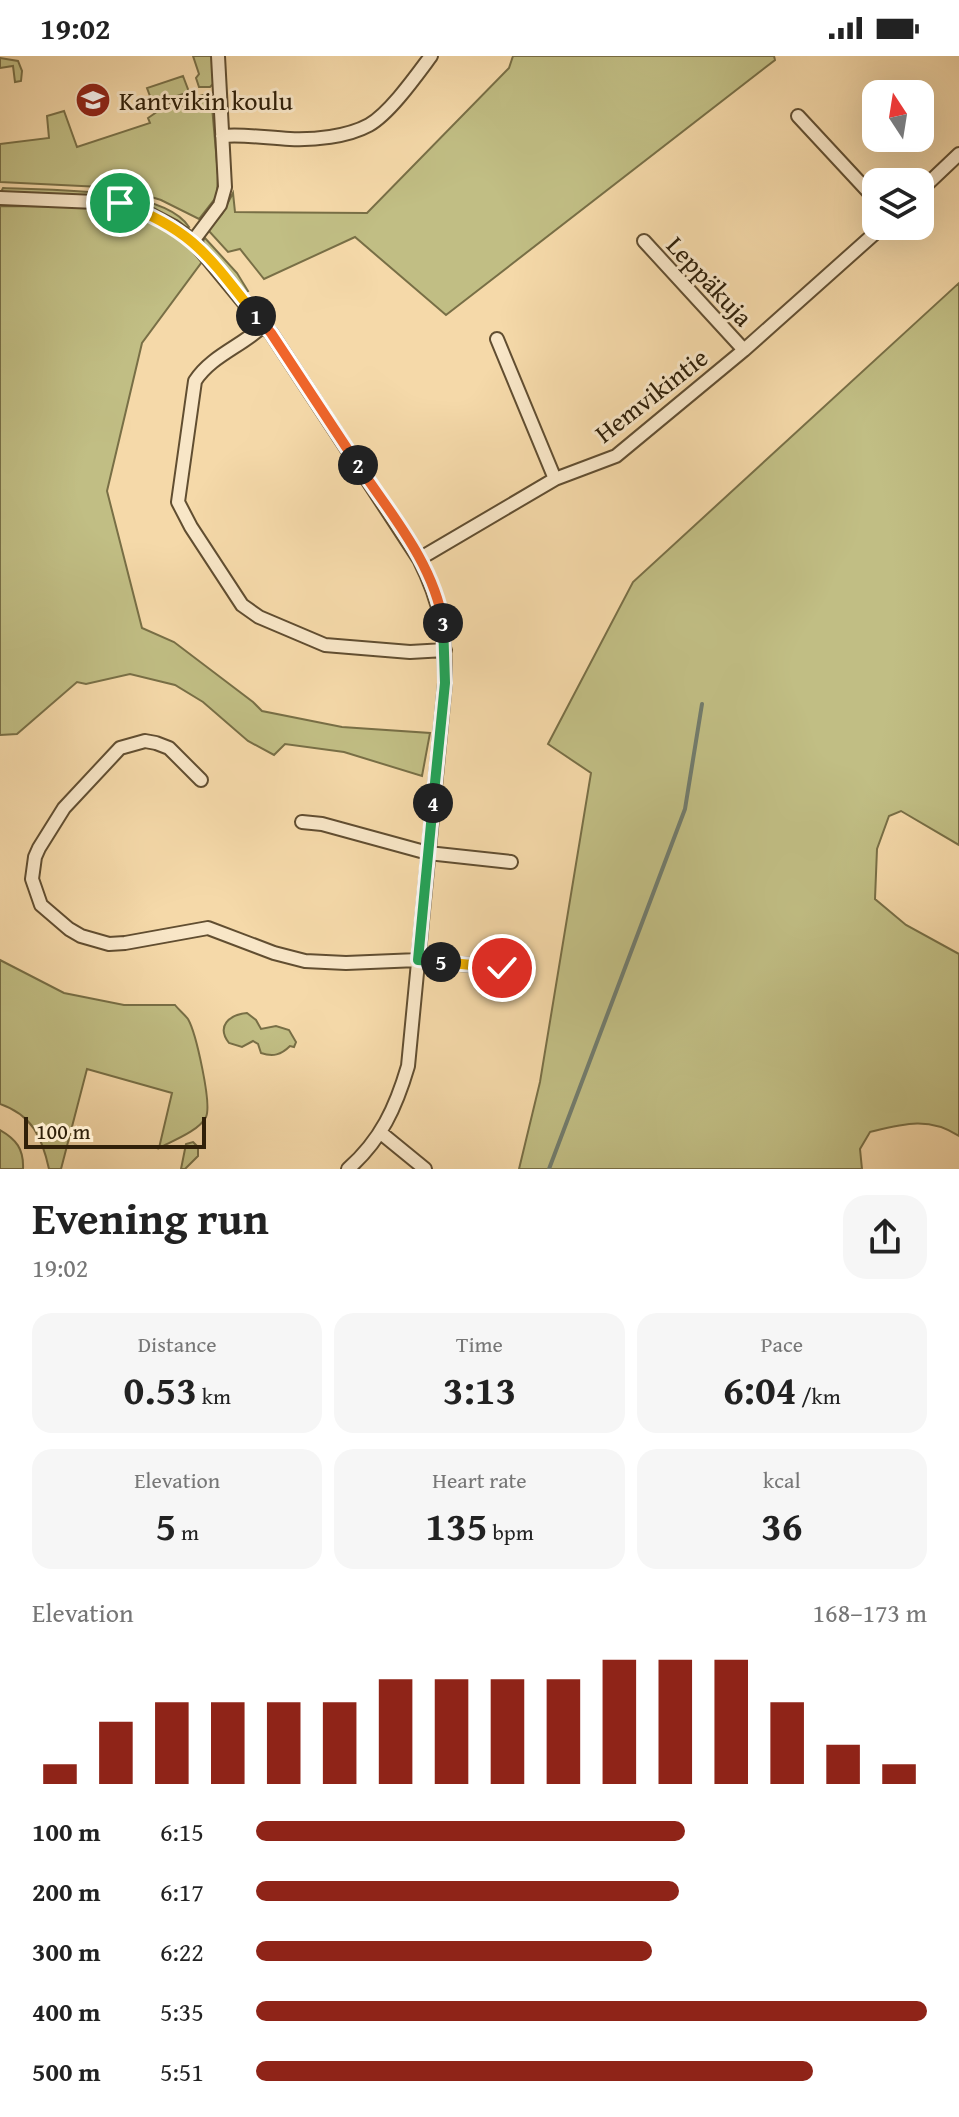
<!DOCTYPE html>
<meta charset="utf-8">
<style>
body{margin:0;font-family:"Gentium Book Plus",serif;background:#f6f6f6;color:#222;height:100vh;display:flex;flex-direction:column;font-size:30px;white-space:nowrap}
*{box-sizing:border-box;margin:0}
p{font-size:26px;color:#767676}
.icon{flex:none;width:44px;height:44px;fill:none;stroke:currentColor;stroke-width:2;stroke-linecap:round;stroke-linejoin:round}
.map{position:relative;height:1113px;overflow:hidden}
.panel{display:flex;flex-direction:column;background:#fff;flex:1}
.panel>*{flex:none}
.needle{width:52px;rotate:348deg}
.fabs{position:absolute;left:862px;top:24px;display:grid;gap:16px}
.fabs a{display:grid;place-items:center;width:72px;height:72px;border-radius:16px;background:#fff;box-shadow:0 8px 32px #0002;font-size:40px}
.scale{position:absolute;left:24px;bottom:20px;width:182px;box-sizing:border-box;padding-left:8px;border:4px solid #302009;border-top:0;font-size:22px;line-height:28px;white-space:nowrap;color:#302009;-webkit-text-stroke:6px #f8e6c7;paint-order:stroke}
.pin{position:absolute;display:grid;place-items:center;width:68px;height:68px;color:#fff;margin:-34px;border:4px solid #fff;border-radius:50%;box-shadow:0 2px 8px #0007}
.km{position:absolute;width:40px;height:40px;margin:-20px;border-radius:50%;background:#222;color:#fff;font-size:22px;line-height:40px;text-align:center}
.round{display:grid;place-items:center;flex:none;width:84px;height:84px;border-radius:24px;background:#f6f6f6}
.headline{display:flex;align-items:center;justify-content:space-between;height:136px;padding:0 32px}
h1{font-size:44px;font-weight:700;line-height:60px}
.figures{display:grid;grid-template-columns:repeat(3,1fr);gap:12px;height:136px;padding:8px 32px}
.figures div{display:grid;align-content:center;border-radius:20px;background:#f6f6f6;text-align:center}
.figures b{font-size:40px;font-weight:700}
.figures small{font-size:22px;font-weight:400}
.figures p{font-size:22px}
.chart{height:224px;padding:16px 32px}
.chart p{display:flex;justify-content:space-between}
.chart svg{width:100%;height:144px;margin-top:8px;stroke:#8f2418;stroke-width:6}
ul{padding:0 32px;list-style:none;font-size:26px}
li{display:grid;grid-template-columns:128px 96px 1fr;align-items:center;height:60px}
li i{height:20px;border-radius:10px;background:#8f2418}
.status{display:flex;justify-content:space-between;align-items:center;height:56px;padding:0 40px;background:#fff;direction:ltr}
.status svg{height:22px;fill:currentColor}
.map>svg:first-child{display:block}
.green{fill:#c1be84;stroke:#786f46;stroke-width:2}
.lines{fill:none;stroke-linecap:round;stroke-linejoin:round}
.stream{stroke:#727c6d;stroke-width:4}
.minor-casing{stroke:#614e31;stroke-width:16}
.minor{stroke:#f8e6c7;stroke-width:12}
.split-1-casing{stroke:#fff;stroke-width:16}
.split-2-casing{stroke:#fff;stroke-width:16}
.split-3-casing{stroke:#fff;stroke-width:16}
.split-4-casing{stroke:#fff;stroke-width:16}
.split-5-casing{stroke:#fff;stroke-width:16}
.split-6-casing{stroke:#fff;stroke-width:16}
.split-1{stroke:#f5b400;stroke-width:10}
.split-2{stroke:#f0652b;stroke-width:10}
.split-3{stroke:#f0652b;stroke-width:10}
.split-4{stroke:#22a559;stroke-width:10}
.split-5{stroke:#22a559;stroke-width:10}
.split-6{stroke:#f5b400;stroke-width:10}
.labels{text-anchor:middle;dominant-baseline:central;stroke-width:6;stroke-linejoin:round;paint-order:stroke}
.poi-label{font-size:26px;fill:#302009;stroke:#f8e6c7;text-anchor:start}
.street-label{font-size:26px;fill:#302009;stroke:#f8e6c7}
</style>
<div class="status"><b>19:02</b><svg viewBox="0 0 49 12"><path d="M0 12V9h3v3zM5 12V6h3v6zM10 12V3h3v9zM15 12V0h3v12zM26 1h20v11H26zM47 4h2v5h-2z"/></svg></div>
<div class="map">
<svg width="959" height="1113" viewBox="0 0 959 1113">
<rect width="100%" height="100%" fill="#f5d9a9"/>
<filter id="stains"><feTurbulence type="fractalNoise" baseFrequency=".0025" numOctaves="4"/><feColorMatrix values="0 0 0 0 .2 0 0 0 0 .09 0 0 0 0 .02 0 0 0 .5 -.17"/></filter>
<radialGradient id="worn" r=".72"><stop offset=".6" stop-color="#630" stop-opacity="0"/><stop offset="1" stop-color="#630" stop-opacity=".3"/></radialGradient>
<path class="green" d="M 193,0 L 213,0 L 214,27 L 210,31 L 199,31 L 196,22 L 199,18 Z
M 513,0 L 774,0 L 775,4 L 446,259 L 355,181 L 264,223 L 240,193 L 228,196 L 208,174 L 222,158 L 233,137 L 235,156 L 367,157 L 509,12 Z
M 0,2 L 18,5 L 22,15 L 21,25 L 15,26 L 13,10 L 0,12 Z
M 183,20 L 189,36 L 153,48 L 147,32 Z
M 203,39 L 211,39 L 218,119 L 217,140 L 199,163 L 161,144 L 122,132 L 0,126 L 0,88 L 49,82 L 47,60 L 64,55 L 77,91 L 150,67 L 148,62 L 167,49 Z
M 3,132 C 47,134 163,131 189,171 L 186,172 C 131,135 64,141 0,138 Z
M 0,150 L 118,151 L 164,171 L 186,186 L 204,203 L 142,287 L 107,435 L 142,572 L 174,586 L 253,646 L 262,655 L 342,671 L 430,677 L 422,720 L 344,696 L 285,688 L 274,699 L 248,685 L 203,646 L 175,629 L 130,618 L 86,628 L 77,626 L 17,678 L 0,679 Z
M 204,181 L 237,217 L 248,235 L 246,236 L 203,188 Z
M 959,227 L 959,789 L 901,755 L 889,760 L 877,793 L 875,843 L 906,869 L 959,898 L 959,1080 C 929,1060 902,1068 870,1076 L 860,1093 L 862,1113 L 519,1113 L 540,1026 L 591,717 L 548,688 L 633,526 Z
M 0,904 L 64,937 L 124,949 L 175,949 C 179,954 184,958 188,963 C 196,977 212,1048 206,1061 C 199,1075 172,1085 159,1092 L 172,1037 L 87,1013 L 61,1113 L 49,1113 C 42,1081 32,1059 0,1048 Z
M 247,957 L 256,964 L 261,973 L 276,970 L 289,974 L 296,986 L 294,991 L 290,990 C 281,999 273,1001 261,997 L 258,988 L 253,985 L 242,991 L 229,987 C 216,970 229,959 247,957 Z
M 0,1074 C 16,1083 24,1093 23,1113 L 0,1113 Z
M 193,1086 L 198,1091 L 198,1100 L 185,1113 L 181,1113 L 186,1088 Z"/>
<g class="lines">
<path class="stream" d="M 549,1113 L 685,753 L 702,648"/>
<defs>
<path id="minor" d="M 798,60 L 876,144
M 222,80 C 246,78 267,82 290,83 C 314,84 347,81 369,69 C 390,57 416,20 431,0
M 920,135 L 959,98
M 0,142 L 120,147 L 148,157 L 173,170 L 193,185 L 263,270 L 271,277 L 419,503 C 442,549 445,576 445,627 L 408,1010 C 396,1051 381,1084 348,1113
M 193,185 L 220,149 L 225,131 L 218,0
M 644,185 L 744,294
M 263,270 C 242,290 211,300 195,325 L 178,446 L 191,471 L 242,549 L 259,561 L 325,589 L 410,596 L 445,594
M 497,283 L 555,423
M 419,503 L 555,423 L 616,400 L 744,294 L 883,170
M 201,724 L 169,692 L 156,687 L 145,685 L 120,692 L 64,752 L 39,792 L 35,801 L 32,823 L 41,849 L 69,873 L 81,880 L 109,888 L 125,887 L 208,872 L 274,897 L 305,905 L 346,907 L 418,904 L 502,912
M 302,766 L 322,768 L 428,797 L 511,806
M 381,1077 L 425,1113"/>
</defs>
<use href="#minor" class="minor-casing"/>
<use href="#minor" class="minor"/>
</g>
<g class="lines">
<defs>
<path id="split-1" d="M 120,147 C 193,173 210,202 256,260"/>
<path id="split-2" d="M 256,260 L 271,277 L 358,409"/>
<path id="split-3" d="M 358,409 C 390,457 434,508 443,567"/>
<path id="split-4" d="M 433,747 L 445,627 L 443,567"/>
<path id="split-5" d="M 433,747 L 418,904 L 441,906"/>
<path id="split-6" d="M 441,906 L 502,912"/>
</defs>
<use href="#split-1" class="split-1-casing"/>
<use href="#split-2" class="split-2-casing"/>
<use href="#split-3" class="split-3-casing"/>
<use href="#split-4" class="split-4-casing"/>
<use href="#split-5" class="split-5-casing"/>
<use href="#split-6" class="split-6-casing"/>
<use href="#split-1" class="split-1"/>
<use href="#split-2" class="split-2"/>
<use href="#split-3" class="split-3"/>
<use href="#split-4" class="split-4"/>
<use href="#split-5" class="split-5"/>
<use href="#split-6" class="split-6"/>
</g>
<defs>
<symbol id="school-disc" viewBox="-11 -11 22 22"><circle r="9.5" fill="#8f2418" stroke="#f8e6c7"/><path d="M0-5L7-2L0 1L-7-2ZM-4 1L0 2.5L4 1V4Q0 6-4 4Z" fill="#fff"/></symbol>
</defs>
<g fill-rule="evenodd">
<use href="#school-disc" x="73" y="24" width="40" height="40"/>
</g>
<g class="labels">
<g class="poi-label">
<text x="119" y="44">Kantvikin koulu</text>
</g>
<g class="street-label">
<text transform="translate(710 225) rotate(47)">Leppäkuja</text>
<text transform="translate(651 339) rotate(-38)">Hemvikintie</text>
</g>
</g>
<rect width="100%" height="100%" filter="url(#stains)"/>
<rect width="100%" height="100%" fill="url(#worn)"/>
</svg>
<div class="fabs">
<a><svg class="needle" viewBox="-14 -14 28 28"><path d="M0-13l5 13h-10z" fill="#e53935"/><path d="M0 13l5-13h-10z" fill="#767676"/></svg></a>
<a><svg class="icon" aria-label="layers" viewBox="0 0 24 24"><path d="M12 4l9 5-9 5-9-5zM3 14l9 5 9-5"/></svg></a>
</div>
<div class="scale">100 m</div>
<div class="pin" style="left:120px;top:147px;background:#1e9e55"><svg class="icon" aria-label="arrive" viewBox="0 0 24 24"><path d="M6 21V4h12l-3 4 3 4H6"/></svg></div>
<div class="pin" style="left:502px;top:912px;background:#d93025"><svg class="icon" aria-label="check" viewBox="0 0 24 24"><path d="M5 12l5 5 9-10"/></svg></div>
<b class="km" style="left:256px;top:260px">1</b>
<b class="km" style="left:358px;top:409px">2</b>
<b class="km" style="left:443px;top:567px">3</b>
<b class="km" style="left:433px;top:747px">4</b>
<b class="km" style="left:441px;top:906px">5</b>
</div>
<section class="panel">
<div class="headline"><div><h1>Evening run</h1><p>19:02</p></div><a class="round"><svg class="icon" aria-label="share" viewBox="0 0 24 24"><path d="M12 15V3M7 8l5-5 5 5M5 13v7h14v-7"/></svg></a></div>
<div class="figures">
<div><p>Distance</p><b>0.53<small> km</small></b></div>
<div><p>Time</p><b>3:13</b></div>
<div><p>Pace</p><b>6:04<small> /km</small></b></div>
</div>
<div class="figures">
<div><p>Elevation</p><b>5<small> m</small></b></div>
<div><p>Heart rate</p><b>135<small> bpm</small></b></div>
<div><p>kcal</p><b>36</b></div>
</div>
<div class="chart"><p><span>Elevation</span>168–173 m</p>
<svg viewBox="0 0 160 44" preserveAspectRatio="none"><path d="M5 44V38M15 44V25M25 44V19M35 44V19M45 44V19M55 44V19M65 44V12M75 44V12M85 44V12M95 44V12M105 44V6M115 44V6M125 44V6M135 44V19M145 44V32M155 44V38"/></svg>
</div>
<ul>
<li><b>100 m</b>6:15<i style="width:64%"></i></li>
<li><b>200 m</b>6:17<i style="width:63%"></i></li>
<li><b>300 m</b>6:22<i style="width:59%"></i></li>
<li><b>400 m</b>5:35<i style="width:100%"></i></li>
<li><b>500 m</b>5:51<i style="width:83%"></i></li>
</ul>
</section>
